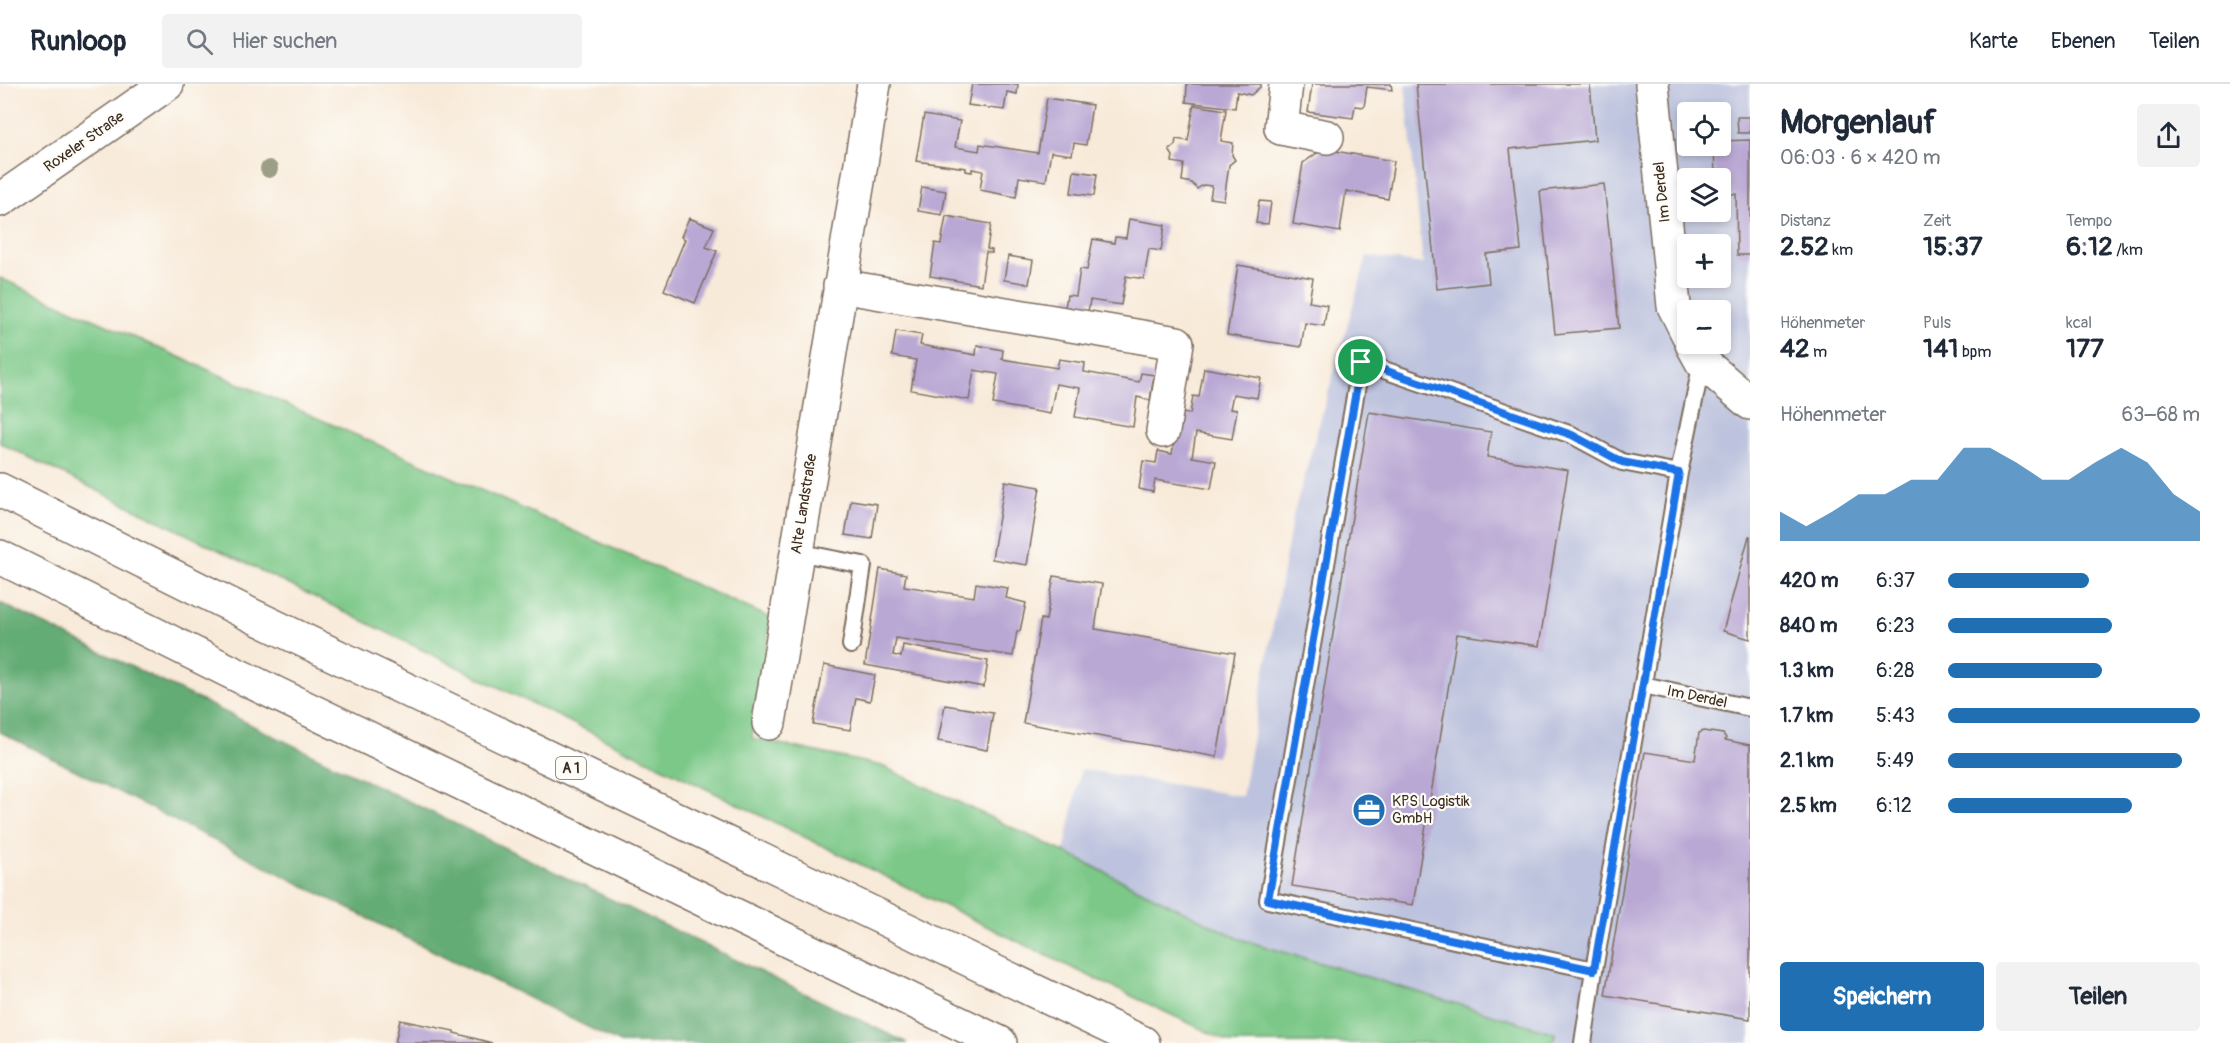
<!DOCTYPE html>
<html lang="de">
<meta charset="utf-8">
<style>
body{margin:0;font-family:Pangolin,sans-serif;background:#f2f2f3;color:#1f2937;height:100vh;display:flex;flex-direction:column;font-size:22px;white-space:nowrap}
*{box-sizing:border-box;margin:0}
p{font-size:20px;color:#747a83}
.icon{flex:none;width:33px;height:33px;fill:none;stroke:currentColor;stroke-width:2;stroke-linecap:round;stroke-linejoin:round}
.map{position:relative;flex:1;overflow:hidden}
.details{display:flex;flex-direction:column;background:#fff;width:480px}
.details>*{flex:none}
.tools{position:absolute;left:1677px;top:18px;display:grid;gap:12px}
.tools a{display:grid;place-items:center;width:54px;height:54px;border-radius:6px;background:#fff;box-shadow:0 3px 9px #0003;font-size:30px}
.pin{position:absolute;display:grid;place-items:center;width:51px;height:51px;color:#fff;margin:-26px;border:3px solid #fff;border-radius:50%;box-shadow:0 2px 6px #0007}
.round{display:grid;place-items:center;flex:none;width:63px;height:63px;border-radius:6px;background:#f2f2f3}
.overview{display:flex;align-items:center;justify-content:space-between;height:102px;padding:0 30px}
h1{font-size:33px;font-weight:800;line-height:45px}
.metrics{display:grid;grid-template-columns:repeat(3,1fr);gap:9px;height:102px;padding:6px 30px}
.metrics div{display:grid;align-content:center}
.metrics b{font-size:26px;font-weight:800}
.metrics small{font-size:16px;font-weight:400}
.metrics p{font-size:16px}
.chart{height:168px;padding:12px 30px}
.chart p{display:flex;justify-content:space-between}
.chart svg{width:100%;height:108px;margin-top:6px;fill:#1f6fb2;opacity:.7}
.button{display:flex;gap:12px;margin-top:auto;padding:12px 30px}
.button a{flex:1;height:69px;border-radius:6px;background:#1f6fb2;color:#fff;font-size:24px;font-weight:800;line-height:69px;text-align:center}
.button a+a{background:#f2f2f3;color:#1f2937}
ul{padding:0 30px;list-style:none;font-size:20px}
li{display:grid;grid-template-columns:96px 72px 1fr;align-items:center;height:45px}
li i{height:15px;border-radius:8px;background:#1f6fb2}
header{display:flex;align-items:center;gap:36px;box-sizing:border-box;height:84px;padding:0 30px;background:#fff;border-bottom:2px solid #e0e1e3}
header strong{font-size:28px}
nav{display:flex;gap:33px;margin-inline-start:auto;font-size:21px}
.search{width:420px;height:54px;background:#f2f2f3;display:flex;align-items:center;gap:15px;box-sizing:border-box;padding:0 21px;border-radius:6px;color:#747a83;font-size:22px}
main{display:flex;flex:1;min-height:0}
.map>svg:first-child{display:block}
.industrial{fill:#bdc3de;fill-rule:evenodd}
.green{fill:#7bc888;stroke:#5b7953;stroke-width:1.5}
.forest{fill:#64ac74;stroke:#506b49;stroke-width:1.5}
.building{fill:#b9a8d4}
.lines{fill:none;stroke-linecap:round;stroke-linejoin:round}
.lane-casing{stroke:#7d6d5f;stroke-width:20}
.street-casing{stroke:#7d6d5f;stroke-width:36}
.secondary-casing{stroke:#7d6d5f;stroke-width:36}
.highway-casing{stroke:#7d6d5f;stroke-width:36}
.lane{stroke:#fff;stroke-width:16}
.street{stroke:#fff;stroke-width:33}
.secondary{stroke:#fff;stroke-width:33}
.highway{stroke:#fff;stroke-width:33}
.tree{fill:#9c9f86}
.route-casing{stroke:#fff;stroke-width:12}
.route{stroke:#1a73e8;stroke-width:8}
.labels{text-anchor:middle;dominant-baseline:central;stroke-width:4.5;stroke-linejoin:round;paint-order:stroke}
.shield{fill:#fdfcf7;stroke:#75695f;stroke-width:1.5}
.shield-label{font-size:14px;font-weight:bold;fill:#3b2a1e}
.street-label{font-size:15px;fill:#3b2a1e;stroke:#fdfcf7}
.poi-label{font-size:15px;fill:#3b2a1e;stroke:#fdfcf7;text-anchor:start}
</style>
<header>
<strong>Runloop</strong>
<div class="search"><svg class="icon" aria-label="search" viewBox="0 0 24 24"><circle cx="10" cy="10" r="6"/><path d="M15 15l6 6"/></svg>Hier suchen</div>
<nav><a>Karte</a><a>Ebenen</a><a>Teilen</a></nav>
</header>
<main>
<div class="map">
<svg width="1750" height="959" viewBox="0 0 1750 959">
<rect width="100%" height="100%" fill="#fdfcf7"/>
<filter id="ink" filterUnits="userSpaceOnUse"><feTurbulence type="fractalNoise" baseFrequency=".0167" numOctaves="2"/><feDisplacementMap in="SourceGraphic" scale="12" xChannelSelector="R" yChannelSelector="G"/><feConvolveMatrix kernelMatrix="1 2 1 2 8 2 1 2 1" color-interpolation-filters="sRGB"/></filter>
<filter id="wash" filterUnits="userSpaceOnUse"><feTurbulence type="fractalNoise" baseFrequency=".008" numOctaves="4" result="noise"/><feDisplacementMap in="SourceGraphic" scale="24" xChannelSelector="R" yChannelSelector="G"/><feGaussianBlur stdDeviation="1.35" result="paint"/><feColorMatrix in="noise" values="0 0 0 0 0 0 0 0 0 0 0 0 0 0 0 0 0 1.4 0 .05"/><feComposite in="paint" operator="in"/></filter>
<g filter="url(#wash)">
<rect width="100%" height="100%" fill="#f8ead9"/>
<path class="industrial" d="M 1405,0 L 1750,0 L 1750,959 L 1553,959 L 1554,949 L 1240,855 L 1064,768 L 1081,685 L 1242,712 L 1293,432 L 1367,172 L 1423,180 ZM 1688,28 L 1720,28 L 1720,62 L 1688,62 ZM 1688,94 L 1720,94 L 1720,128 L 1688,128 ZM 1688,160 L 1720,160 L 1720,194 L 1688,194 ZM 1688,226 L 1720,226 L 1720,260 L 1688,260 Z"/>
<path class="green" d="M 0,194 L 771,534 L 752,654 L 882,682 L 1064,768 L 1240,855 L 1555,949 L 1553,959 L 1231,959 L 1064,880 L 0,359 Z"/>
<path class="forest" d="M 0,519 L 907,959 L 620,959 L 397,849 L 0,648 Z"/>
<g id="blocks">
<path class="building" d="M 972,0 L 1018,0 L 1017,10 L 1007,8 L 1004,26 L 968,21 Z
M 1187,0 L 1261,0 L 1260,3 L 1251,11 L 1237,8 L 1235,24 L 1186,18 Z
M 1312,0 L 1391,0 L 1392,6 L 1367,3 L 1364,23 L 1355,22 L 1353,34 L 1308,28 Z
M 1416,0 L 1590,0 L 1595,56 L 1510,65 L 1521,166 L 1486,170 L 1489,199 L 1437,205 Z
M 1047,14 L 1092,21 L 1086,61 L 1074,59 L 1072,71 L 1051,68 L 1046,97 L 1019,93 L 1016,113 L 980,106 L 983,87 L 972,85 L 972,88 L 966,87 L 966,84 L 916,77 L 924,31 L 960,37 L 955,63 L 979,67 L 980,60 L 1038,69 Z
M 1194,21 L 1226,26 L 1221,57 L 1233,59 L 1232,71 L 1235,76 L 1229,81 L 1224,116 L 1210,114 L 1212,102 L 1203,101 L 1197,105 L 1192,99 L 1182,97 L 1184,80 L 1172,78 L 1173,72 L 1169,66 L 1175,61 L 1176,55 L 1188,57 Z
M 1737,33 L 1750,33 L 1750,49 L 1738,49 Z
M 1750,56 L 1750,171 L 1737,171 L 1736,110 L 1720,110 L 1720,94 L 1715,94 L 1714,62 L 1720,62 L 1720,57 Z
M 1323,65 L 1394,77 L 1388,115 L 1346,107 L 1340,148 L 1293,140 L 1303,79 Z
M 1074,87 L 1097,90 L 1094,112 L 1071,109 Z
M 1604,100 L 1619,244 L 1555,250 L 1540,107 Z
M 922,103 L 946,107 L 942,131 L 918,127 Z
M 1259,117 L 1271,118 L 1268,140 L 1256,139 Z
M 946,132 L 991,140 L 987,165 L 992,166 L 992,169 L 986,168 L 981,201 L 930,192 L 935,159 L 941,160 Z
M 689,134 L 714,144 L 706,163 L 717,167 L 695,219 L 664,206 L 685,155 L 681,153 Z
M 1129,135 L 1165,141 L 1161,167 L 1149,165 L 1144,195 L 1126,192 L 1121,221 L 1090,216 L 1088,228 L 1065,224 L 1067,211 L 1076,212 L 1080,185 L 1087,186 L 1093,155 L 1114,159 L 1115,153 L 1126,154 Z
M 1008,172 L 1033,176 L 1029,200 L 1004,196 Z
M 1238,181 L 1313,194 L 1309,218 L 1327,221 L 1324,242 L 1305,239 L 1301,263 L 1227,251 Z
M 896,247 L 922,251 L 920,261 L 976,271 L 977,261 L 1003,266 L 1002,275 L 1057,284 L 1059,275 L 1085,279 L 1084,288 L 1139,298 L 1141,289 L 1154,291 L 1150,316 L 1137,313 L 1133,343 L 1075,333 L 1080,304 L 1056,300 L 1050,330 L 993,320 L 998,290 L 974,286 L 969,316 L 911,306 L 916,276 L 892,272 Z
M 1204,284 L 1261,294 L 1257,314 L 1233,310 L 1230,325 L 1237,326 L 1232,355 L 1196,349 L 1192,373 L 1216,377 L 1211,405 L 1155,396 L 1153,408 L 1139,405 L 1143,377 L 1156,379 L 1158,367 L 1172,370 L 1179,329 L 1190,330 L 1193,312 L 1199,313 Z
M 1369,328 L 1491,348 L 1487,373 L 1568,386 L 1539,562 L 1457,550 L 1413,821 L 1292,802 Z
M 1005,397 L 1040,403 L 1027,481 L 992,475 Z
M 851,416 L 877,420 L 872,455 L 845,451 Z
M 1749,452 L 1750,452 L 1750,555 L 1723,547 Z
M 880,485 L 906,490 L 904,502 L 974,513 L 976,499 L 1008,504 L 1006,514 L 1026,519 L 1020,547 L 1017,547 L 1013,572 L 896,554 L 893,571 L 901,573 L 903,561 L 988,577 L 984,603 L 865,581 Z
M 1054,492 L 1102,500 L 1095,545 L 1235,569 L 1217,673 L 1023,639 L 1041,535 L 1046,536 Z
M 824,581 L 875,591 L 870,617 L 856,614 L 850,646 L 813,640 Z
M 945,621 L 993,629 L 987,666 L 938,657 Z
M 1703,647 L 1723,650 L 1726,654 L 1725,656 L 1750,661 L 1750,935 L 1605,911 L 1645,668 L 1695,676 L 1699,649 Z
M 400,936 L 454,947 L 454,949 L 492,959 L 395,959 Z"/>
</g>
</g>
<g filter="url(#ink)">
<use href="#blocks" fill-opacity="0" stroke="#7d6d5f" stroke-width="1.5"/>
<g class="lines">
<defs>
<path id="lane" d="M 1679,389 L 1622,378 L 1572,351 L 1361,278 L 1268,816 L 1594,886 L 1679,389 L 1702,278
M 797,468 L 863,481 L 851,561
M 1643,601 L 1750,624
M 1583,959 L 1594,886"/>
<path id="street" d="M 1286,0 L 1281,44 L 1327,53
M 1652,0 L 1674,222 L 1688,250
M 840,202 L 1177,259 L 1163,347
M 1692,260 L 1702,278 L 1750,319
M 769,639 L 874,0"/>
<path id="secondary" d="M 0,116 L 167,0"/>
<path id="highway" d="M 0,406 L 253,532 L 1143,959
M 0,473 L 229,587 L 1000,959"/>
</defs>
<use href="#lane" class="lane-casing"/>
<use href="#street" class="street-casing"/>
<use href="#secondary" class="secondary-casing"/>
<use href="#highway" class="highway-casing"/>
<use href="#lane" class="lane"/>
<use href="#street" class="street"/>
<use href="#secondary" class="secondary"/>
<use href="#highway" class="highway"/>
</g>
<circle class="tree" cx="269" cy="85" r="9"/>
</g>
<g class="lines" filter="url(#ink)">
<defs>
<path id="route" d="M 1361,278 L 1572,351 L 1622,378 L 1679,389 L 1594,886 L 1268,816 Z"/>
</defs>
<use href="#route" class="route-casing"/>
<use href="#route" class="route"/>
</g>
<defs>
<symbol id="office-disc" viewBox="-11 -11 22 22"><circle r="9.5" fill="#1f6fb2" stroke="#fdfcf7"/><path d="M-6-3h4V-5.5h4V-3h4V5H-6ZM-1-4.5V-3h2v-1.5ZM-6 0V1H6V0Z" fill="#fff"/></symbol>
</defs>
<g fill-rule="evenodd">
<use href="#office-disc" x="1350" y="707" width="38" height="38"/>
</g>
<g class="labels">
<rect class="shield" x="556" y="673" width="30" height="22" rx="4.5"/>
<g class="shield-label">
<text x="571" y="684">A 1</text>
</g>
<g class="street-label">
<text transform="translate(84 58) rotate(-35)">Roxeler Straße</text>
<text transform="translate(1662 108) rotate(-96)">Im Derdel</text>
<text transform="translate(804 420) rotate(-81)">Alte Landstraße</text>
<text transform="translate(1697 613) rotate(12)">Im Derdel</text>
</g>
<g class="poi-label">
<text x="1392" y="717">KPS Logistik<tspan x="1392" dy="17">GmbH</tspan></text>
</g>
</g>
</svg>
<div class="tools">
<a><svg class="icon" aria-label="locate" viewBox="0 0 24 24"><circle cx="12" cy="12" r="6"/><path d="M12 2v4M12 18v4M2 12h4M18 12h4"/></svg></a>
<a><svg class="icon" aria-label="layers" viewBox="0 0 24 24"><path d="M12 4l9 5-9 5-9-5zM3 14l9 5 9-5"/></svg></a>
<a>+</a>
<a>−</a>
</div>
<div class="pin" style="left:1361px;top:278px;background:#1e9e55"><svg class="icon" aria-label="arrive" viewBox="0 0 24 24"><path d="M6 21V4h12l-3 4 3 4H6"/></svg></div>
</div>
<section class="details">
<div class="overview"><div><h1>Morgenlauf</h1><p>06:03 · 6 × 420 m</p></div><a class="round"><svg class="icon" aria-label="share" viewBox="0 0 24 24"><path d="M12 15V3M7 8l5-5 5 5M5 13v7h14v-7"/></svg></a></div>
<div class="metrics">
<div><p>Distanz</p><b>2.52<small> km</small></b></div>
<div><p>Zeit</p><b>15:37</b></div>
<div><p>Tempo</p><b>6:12<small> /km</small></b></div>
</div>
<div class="metrics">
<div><p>Höhenmeter</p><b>42<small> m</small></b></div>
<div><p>Puls</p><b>141<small> bpm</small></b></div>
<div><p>kcal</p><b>177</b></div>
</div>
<div class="chart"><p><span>Höhenmeter</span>63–68 m</p>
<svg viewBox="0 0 160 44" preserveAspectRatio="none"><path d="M0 44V32L10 38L20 32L30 25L40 25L50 19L60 19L70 6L80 6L90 12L100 19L110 19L120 12L130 6L140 12L150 25L160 32V44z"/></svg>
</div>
<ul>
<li><b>420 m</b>6:37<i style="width:56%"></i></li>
<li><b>840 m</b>6:23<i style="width:65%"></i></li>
<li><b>1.3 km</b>6:28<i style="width:61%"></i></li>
<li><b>1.7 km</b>5:43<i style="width:100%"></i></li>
<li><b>2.1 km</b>5:49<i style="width:93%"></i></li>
<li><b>2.5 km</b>6:12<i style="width:73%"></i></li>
</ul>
<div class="button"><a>Speichern</a><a>Teilen</a></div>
</section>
</main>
